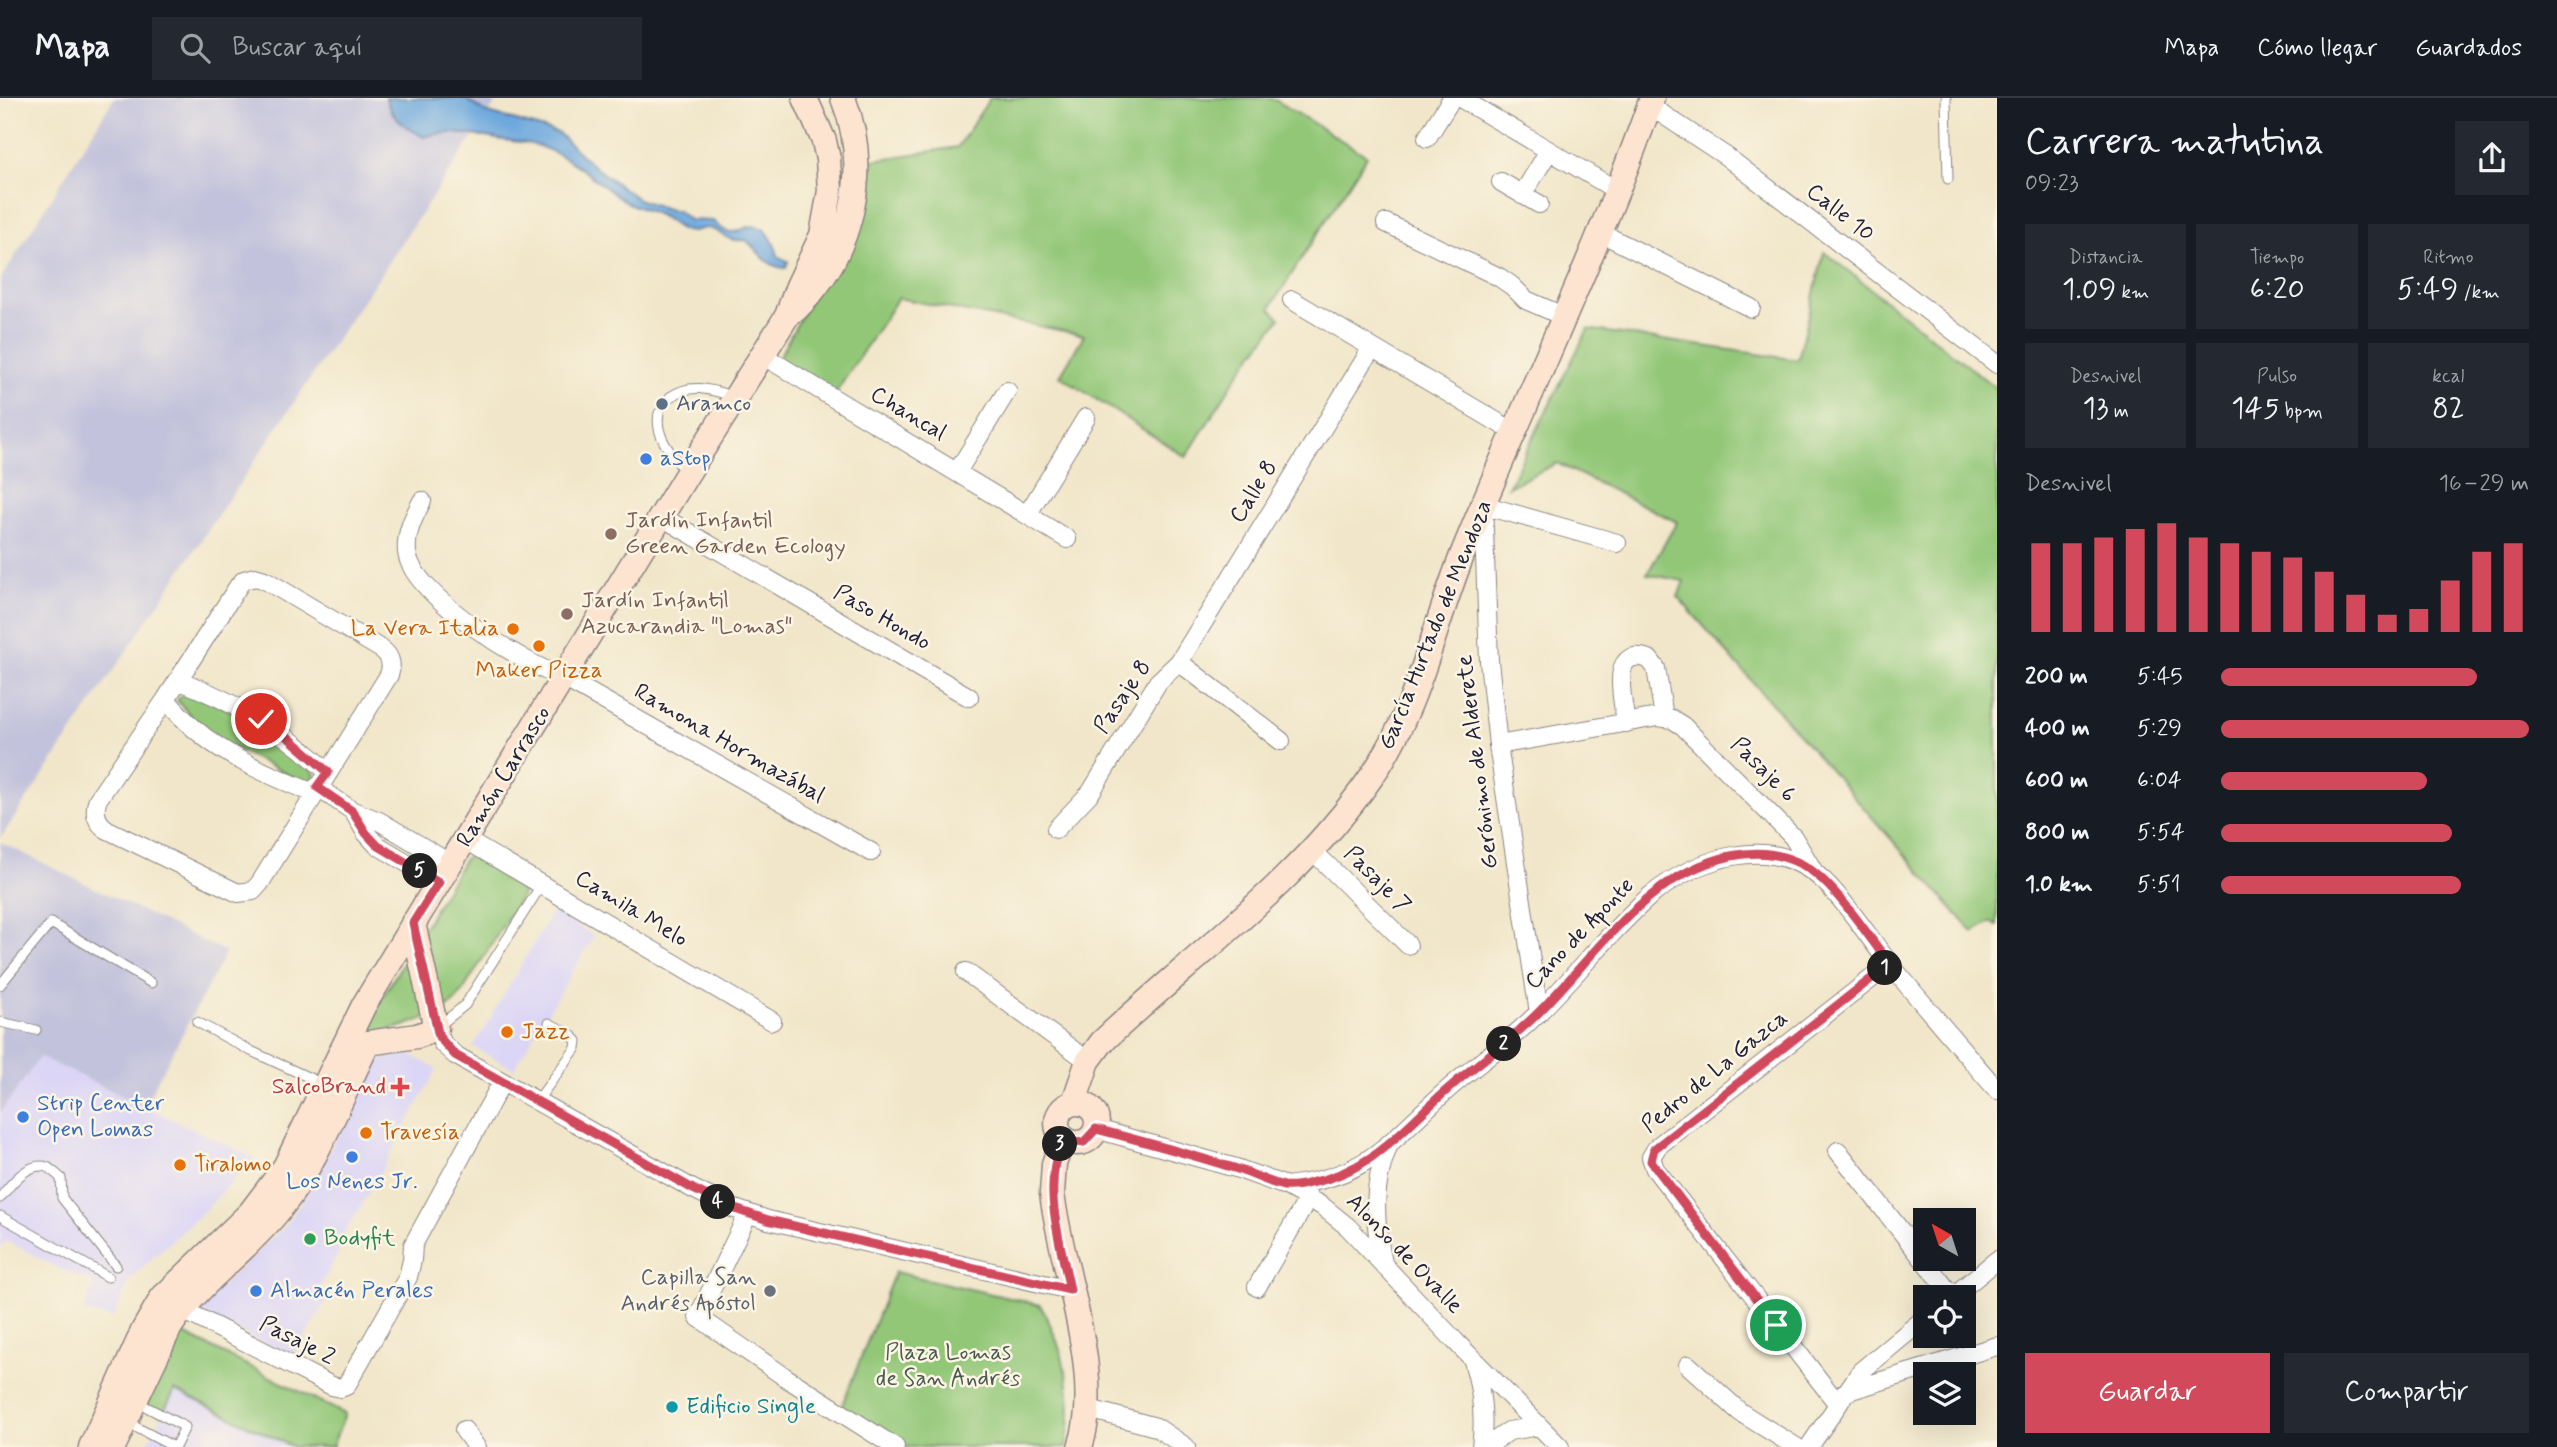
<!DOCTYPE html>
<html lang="es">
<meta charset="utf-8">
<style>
body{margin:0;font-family:Mynerve,sans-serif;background:#242831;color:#f1f3f6;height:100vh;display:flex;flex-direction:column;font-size:26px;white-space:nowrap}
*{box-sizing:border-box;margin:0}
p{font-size:23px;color:#9ea1a6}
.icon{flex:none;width:38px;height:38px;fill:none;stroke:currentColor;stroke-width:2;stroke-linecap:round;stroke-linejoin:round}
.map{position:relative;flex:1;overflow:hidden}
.details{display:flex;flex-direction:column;background:#171b24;width:560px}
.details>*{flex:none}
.needle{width:46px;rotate:321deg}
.buttons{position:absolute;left:1913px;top:1110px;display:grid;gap:14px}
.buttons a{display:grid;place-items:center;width:63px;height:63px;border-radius:0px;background:#171b24;box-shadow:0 7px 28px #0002;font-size:35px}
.pin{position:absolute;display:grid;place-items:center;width:60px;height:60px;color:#fff;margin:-30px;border:4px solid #fff;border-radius:50%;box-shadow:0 2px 7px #0007}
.km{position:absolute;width:35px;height:35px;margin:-18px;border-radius:50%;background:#222;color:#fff;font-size:19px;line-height:35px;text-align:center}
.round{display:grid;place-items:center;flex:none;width:74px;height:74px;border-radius:0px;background:#242831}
.summary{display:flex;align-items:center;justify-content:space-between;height:119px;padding:0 28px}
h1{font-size:38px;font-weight:600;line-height:52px}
.figures{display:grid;grid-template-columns:repeat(3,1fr);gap:10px;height:119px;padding:7px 28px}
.figures div{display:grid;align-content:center;border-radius:0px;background:#242831;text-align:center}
.figures b{font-size:30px;font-weight:600}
.figures small{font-size:19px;font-weight:400}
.figures p{font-size:19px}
.chart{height:196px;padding:14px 28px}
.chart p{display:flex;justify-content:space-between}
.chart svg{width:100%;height:126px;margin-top:7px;stroke:#d1495b;stroke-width:6}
.primary-button{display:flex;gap:14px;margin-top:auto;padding:14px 28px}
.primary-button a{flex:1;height:80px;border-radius:0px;background:#d1495b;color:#fff;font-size:28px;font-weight:600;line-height:80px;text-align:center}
.primary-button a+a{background:#242831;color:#f1f3f6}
ul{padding:0 28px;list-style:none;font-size:23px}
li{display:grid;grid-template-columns:112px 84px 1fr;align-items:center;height:52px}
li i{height:18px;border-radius:9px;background:#d1495b}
header{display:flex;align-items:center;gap:42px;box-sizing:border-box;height:98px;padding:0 35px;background:#171b24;border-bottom:2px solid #363941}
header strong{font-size:33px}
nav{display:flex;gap:38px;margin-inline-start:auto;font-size:24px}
.search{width:490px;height:63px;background:#242831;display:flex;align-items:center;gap:18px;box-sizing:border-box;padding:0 24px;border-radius:0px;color:#9ea1a6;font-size:26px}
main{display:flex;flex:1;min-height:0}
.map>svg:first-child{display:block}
.built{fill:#dcd6f6}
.industrial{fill:#c2c2dc}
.green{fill:#93c778;stroke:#5a745a;stroke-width:2}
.water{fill:#6da8dd;stroke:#48658c;stroke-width:2}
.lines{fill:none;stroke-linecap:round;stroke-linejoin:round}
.lane-casing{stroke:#8a8482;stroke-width:11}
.street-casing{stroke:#8a8482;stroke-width:20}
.secondary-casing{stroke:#8a8482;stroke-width:27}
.lane{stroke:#fff;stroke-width:9}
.street{stroke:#fff;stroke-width:18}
.secondary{stroke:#fde4d1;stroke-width:24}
.route-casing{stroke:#fff;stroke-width:14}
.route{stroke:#d1495b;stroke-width:9}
.service-dot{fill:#5c6f8a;stroke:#fcf5e5;stroke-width:2.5}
.shop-dot{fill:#3f7fe0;stroke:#fcf5e5;stroke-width:2.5}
.education-dot{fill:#8d6e63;stroke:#fcf5e5;stroke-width:2.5}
.food-dot{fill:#e8710a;stroke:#fcf5e5;stroke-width:2.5}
.health-dot{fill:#e0444e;stroke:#fcf5e5;stroke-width:2.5}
.leisure-dot{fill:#2e9e5b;stroke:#fcf5e5;stroke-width:2.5}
.worship-dot{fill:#6b7280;stroke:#fcf5e5;stroke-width:2.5}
.culture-dot{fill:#0f9aa8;stroke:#fcf5e5;stroke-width:2.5}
.labels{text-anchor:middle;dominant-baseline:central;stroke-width:5;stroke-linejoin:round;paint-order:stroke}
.street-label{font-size:23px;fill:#22223b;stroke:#fcf5e5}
.service-label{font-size:23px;fill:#4e5e75;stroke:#fcf5e5;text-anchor:start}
.shop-label{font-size:23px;fill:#366cbe;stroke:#fcf5e5;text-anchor:start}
.education-label{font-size:23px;fill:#785e54;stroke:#fcf5e5;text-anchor:start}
.food-label{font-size:23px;fill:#c56008;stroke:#fcf5e5;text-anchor:start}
.health-label{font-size:23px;fill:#be3a42;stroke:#fcf5e5;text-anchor:end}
.leisure-label{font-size:23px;fill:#27864d;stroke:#fcf5e5;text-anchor:start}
.worship-label{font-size:23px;fill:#5b616d;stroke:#fcf5e5;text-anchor:end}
.park-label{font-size:23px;fill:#4a5c50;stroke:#fcf5e5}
.culture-label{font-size:23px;fill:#0d838f;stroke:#fcf5e5;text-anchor:start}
</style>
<header>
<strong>Mapa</strong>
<div class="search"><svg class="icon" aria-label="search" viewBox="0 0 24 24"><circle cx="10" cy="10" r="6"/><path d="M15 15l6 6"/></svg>Buscar aquí</div>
<nav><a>Mapa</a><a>Cómo llegar</a><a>Guardados</a></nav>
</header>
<main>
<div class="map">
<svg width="1997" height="1349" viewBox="0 0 1997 1349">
<rect width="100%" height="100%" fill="#fcf5e5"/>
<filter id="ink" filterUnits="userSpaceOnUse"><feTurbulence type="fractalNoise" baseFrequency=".0143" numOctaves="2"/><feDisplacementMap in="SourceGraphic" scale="14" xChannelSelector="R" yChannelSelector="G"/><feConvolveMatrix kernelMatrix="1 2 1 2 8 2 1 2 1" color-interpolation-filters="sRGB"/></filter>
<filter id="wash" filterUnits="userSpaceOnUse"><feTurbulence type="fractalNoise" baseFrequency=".00686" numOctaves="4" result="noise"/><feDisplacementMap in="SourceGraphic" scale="28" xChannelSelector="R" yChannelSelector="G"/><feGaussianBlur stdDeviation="1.57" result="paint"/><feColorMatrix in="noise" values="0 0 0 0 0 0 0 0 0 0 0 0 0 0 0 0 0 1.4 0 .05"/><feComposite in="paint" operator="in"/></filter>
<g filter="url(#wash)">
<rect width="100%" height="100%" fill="#f1e6c9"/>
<path class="built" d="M 553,813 L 594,838 L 514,971 L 473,949 Z
M 407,955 L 437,971 L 373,1088 L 338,1145 L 342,1148 L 317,1195 L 327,1201 L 293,1260 L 196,1212 L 288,1125 L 317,1077 L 377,962 Z
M 40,959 L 255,1060 L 201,1116 L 130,1181 L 113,1220 L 83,1214 L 94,1185 L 56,1169 L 6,1143 L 0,1151 L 0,1015 Z
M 175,1292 L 293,1349 L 146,1349 Z"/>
<path class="industrial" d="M 114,0 L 499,0 L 0,741 L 0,182 Z
M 0,744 L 226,854 L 144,1008 L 40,959 L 0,1015 Z"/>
<path class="green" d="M 990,0 L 1272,0 L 1367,58 L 1270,210 L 1280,220 L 1239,275 L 1186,359 L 1060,278 L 1084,237 L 898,200 L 835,296 L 778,261 L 820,184 L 856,65 L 958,49 Z
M 1824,154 L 1997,291 L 1997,828 L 1991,824 L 1973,834 L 1678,499 L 1684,483 L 1647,476 L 1677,424 L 1557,365 L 1508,389 L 1588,231 L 1798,262 Z
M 184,596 C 227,605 288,642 315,676 L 310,687 L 207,637 L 177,602 Z
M 472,756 L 519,782 L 523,791 L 522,797 L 464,891 C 460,898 455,904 449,908 C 430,920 384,938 362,934 L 465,760 Z
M 895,1174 L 1040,1207 C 1065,1250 1076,1300 1066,1349 L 899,1349 L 841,1310 Z
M 170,1229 L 345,1316 L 332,1349 L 293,1349 L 175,1292 L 162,1317 L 146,1309 Z"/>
<path class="water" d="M 386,0 L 464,0 L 485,14 L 558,35 L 597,71 L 638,101 L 664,110 L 678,113 L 689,122 L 713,123 C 718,128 723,133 731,134 C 739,135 746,128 753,128 C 769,127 775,148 779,160 L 788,163 L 786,170 C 767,170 759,153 746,142 C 725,144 727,137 712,131 C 702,127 695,136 686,133 C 679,132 667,121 659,117 C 648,112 634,109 624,103 C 599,86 577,64 549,52 C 532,44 515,44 497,41 C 472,37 449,31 424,39 C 407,30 390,20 386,0 Z"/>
</g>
<g filter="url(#ink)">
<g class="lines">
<defs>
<path id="lane" d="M 1946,0 L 1948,81
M 670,299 C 691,284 712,292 735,299
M 659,315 C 654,339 673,357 686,375
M 0,887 L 51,825 L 151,885
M 0,924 L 36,932
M 197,924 L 251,953 L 323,986
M 440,927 L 465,907 L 542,786
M 537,1003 L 576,950 L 577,943 L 570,936 L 549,925
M 0,1100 C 10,1087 28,1063 47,1069 C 51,1071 57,1077 61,1080 L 62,1100 L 116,1168
M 0,1118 L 108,1179
M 137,1304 L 185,1329 L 175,1349
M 126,1324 L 174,1349"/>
<path id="street" d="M 1460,0 L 1616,92
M 1650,8 L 1727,59 L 1997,266
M 1427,40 L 1452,0
M 1501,84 L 1539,106
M 1522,97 L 1549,53
M 1386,125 L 1499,179 L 1512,188 L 1526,202 L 1563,218
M 1599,134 L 1751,210
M 1292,202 L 1514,334
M 762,257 L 1067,441
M 957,374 L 1007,293
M 422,403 C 414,418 405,436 407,454 C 411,497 526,567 564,580 L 871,754
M 1027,417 L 1086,320
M 662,419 L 969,599
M 255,479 L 265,482 L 381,551 C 390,557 393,566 389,577 L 260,785 L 253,793 L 238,795 L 108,732 C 96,725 93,714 98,701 L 166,601 L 239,487 L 244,482 Z
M 1179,564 L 1281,643
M 178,582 C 237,605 281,631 328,674
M 166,601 C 204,650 258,673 314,695
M 1626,625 C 1623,603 1608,547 1649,561 L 1656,570 L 1664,619
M 1498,647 L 1658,619 L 1672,621 L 1683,628 L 1793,739 L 1814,774
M 317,689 L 353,713 L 379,723 L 451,766
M 353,713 L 366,735 L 377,747 L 439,784
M 1056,731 L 1091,694 L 1158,584 L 1179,564 L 1372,250
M 466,742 L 772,923
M 1311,751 L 1408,847
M 966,874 L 1088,963
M 1539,915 L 1498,647 L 1489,563 L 1483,407 L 1617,445
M 436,931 L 443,946 L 455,957 L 693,1091 L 732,1110 L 768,1122 L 1070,1192
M 1096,1031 L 1236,1070 L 1286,1088 L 1322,1108 L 1348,1129 L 1455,1243 L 1560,1349
M 1838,1053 L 1952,1198
M 1286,1088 C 1370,1079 1388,1044 1446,993 C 1475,967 1508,945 1536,917 C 1575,879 1609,834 1650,798 C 1699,759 1772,734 1824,783 C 1849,807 1868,839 1890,866 C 1925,909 1961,950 1997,992
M 748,1116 L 698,1219 L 785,1279 L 895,1349
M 1383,1165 C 1374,1125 1372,1087 1388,1049
M 1257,1189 L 1309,1099
M 1952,1199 L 1997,1162
M 181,1211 L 332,1288 L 341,1290 L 346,1288 L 408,1179 L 412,1162 L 413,1147 L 502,984
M 1473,1263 C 1482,1292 1485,1319 1481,1349
M 1688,1267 L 1740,1314 L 1796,1349
M 1845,1294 L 1997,1248
M 1837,1305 L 1655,1071 L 1651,1059 L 1658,1048 L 1890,866
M 1089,1311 L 1156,1329 L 1186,1349
M 464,1332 L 476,1349
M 1486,1349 L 1509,1333 L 1539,1328
M 1809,1349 L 1861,1273 L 1925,1220"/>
<path id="secondary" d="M 796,211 C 852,157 872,73 843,0
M 368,945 L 417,938 L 436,931 L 413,825
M 1074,1004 L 1088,963 L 1102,944 C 1193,858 1300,783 1372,678 C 1419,610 1434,525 1465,450 C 1526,300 1598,153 1652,0
M1057 1025a20 20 0 1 1 40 0a20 20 0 1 1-40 0Z
M 1063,1040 L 1054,1066 L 1052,1095 C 1061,1170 1105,1277 1080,1349
M 91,1349 L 144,1231 L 162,1200 L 250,1115 L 285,1069 L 364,907 L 687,376 L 787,218 L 798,188 L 822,137 L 830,93 L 828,61 L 824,43 L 805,0
M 113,1349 L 170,1229 C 199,1184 247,1153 280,1111 C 316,1067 342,997 368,945"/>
</defs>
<use href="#lane" class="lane-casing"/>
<use href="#street" class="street-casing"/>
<use href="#secondary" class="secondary-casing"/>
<use href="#lane" class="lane"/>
<use href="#street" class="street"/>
<use href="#secondary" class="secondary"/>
</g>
</g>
<g class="lines" filter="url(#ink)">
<defs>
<path id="route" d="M 261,621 L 289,640 L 328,674 L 317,689 L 352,713 L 366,735 L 377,747 L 439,784 L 413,825 L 439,939 L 455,957 L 693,1091 L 732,1110 L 768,1122 L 1070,1192 C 1060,1142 1041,1089 1063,1040 L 1073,1045 L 1084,1044 L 1096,1031 C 1142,1043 1189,1056 1234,1070 C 1251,1075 1267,1084 1284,1088 C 1292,1089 1303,1087 1310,1085 C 1373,1073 1402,1031 1448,991 C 1477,965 1509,944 1537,916 C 1596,858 1644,777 1731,758 C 1755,753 1781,755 1803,767 C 1835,785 1867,837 1890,866 L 1654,1051 L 1651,1063 L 1776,1227"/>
</defs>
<use href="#route" class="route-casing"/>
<use href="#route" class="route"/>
</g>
<circle class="service-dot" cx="662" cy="306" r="7"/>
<g class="shop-dot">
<circle cx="646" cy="361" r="7"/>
<circle cx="23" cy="1019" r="7"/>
<circle cx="352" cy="1059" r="7"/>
<circle cx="256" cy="1193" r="7"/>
</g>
<g class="education-dot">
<circle cx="611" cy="436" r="7"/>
<circle cx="567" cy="516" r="7"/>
</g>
<g class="food-dot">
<circle cx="513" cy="531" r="7"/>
<circle cx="539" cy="548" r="7"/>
<circle cx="507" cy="934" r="7"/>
<circle cx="366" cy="1035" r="7"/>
<circle cx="180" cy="1067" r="7"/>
</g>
<path class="health-dot" d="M396.5 978.5h7v7h7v7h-7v7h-7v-7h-7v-7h7z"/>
<circle class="leisure-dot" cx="310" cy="1141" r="7"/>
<circle class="worship-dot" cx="770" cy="1193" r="7"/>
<circle class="culture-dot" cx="672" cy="1309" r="7"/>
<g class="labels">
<g class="street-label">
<text transform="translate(1840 115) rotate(38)">Calle 10</text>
<text transform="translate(908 316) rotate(31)">Chancal</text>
<text transform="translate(1254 394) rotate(-58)">Calle 8</text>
<text transform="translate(882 520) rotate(30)">Paso Hondo</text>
<text transform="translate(1436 527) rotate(-68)">García Hurtado de Mendoza</text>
<text transform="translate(1123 599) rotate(-56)">Pasaje 8</text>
<text transform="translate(729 646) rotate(30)">Ramona Hormazábal</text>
<text transform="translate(1478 664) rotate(-97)">Gerónimo de Alderete</text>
<text transform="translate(1763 672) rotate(45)">Pasaje 6</text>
<text transform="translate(504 679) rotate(-59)">Ramón Carrasco</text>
<text transform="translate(1377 782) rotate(45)">Pasaje 7</text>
<text transform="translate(631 811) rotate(31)">Camila Melo</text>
<text transform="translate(1580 836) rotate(-46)">Cano de Aponte</text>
<text transform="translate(1715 974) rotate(-39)">Pedro de La Gazca</text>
<text transform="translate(1404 1156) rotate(46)">Alonso de Ovalle</text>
<text transform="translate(297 1243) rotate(27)">Pasaje 2</text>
</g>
<g class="service-label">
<text x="676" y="306">Aramco</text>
</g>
<g class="shop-label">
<text x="660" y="361">aStop</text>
<text x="37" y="1006">Strip Center<tspan x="37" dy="26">Open Lomas</tspan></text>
<text x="352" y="1084" text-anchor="middle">Los Nenes Jr.</text>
<text x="270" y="1193">Almacén Perales</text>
</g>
<g class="education-label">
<text x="625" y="423">Jardín Infantil<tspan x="625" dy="26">Green Garden Ecology</tspan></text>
<text x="581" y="503">Jardín Infantil<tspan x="581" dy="26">Azucarandia "Lomas"</tspan></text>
</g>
<g class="food-label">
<text x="499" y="531" text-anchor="end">La Vera Italia</text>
<text x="539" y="573" text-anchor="middle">Maker Pizza</text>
<text x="521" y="934">Jazz</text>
<text x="380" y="1035">Travesía</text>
<text x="194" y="1067">Tiralomo</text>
</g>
<g class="health-label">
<text x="386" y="989">SalcoBrand</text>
</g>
<g class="leisure-label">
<text x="324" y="1141">Bodyfit</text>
</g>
<g class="worship-label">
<text x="756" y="1180">Capilla San<tspan x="756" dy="26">Andrés Apóstol</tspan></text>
</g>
<g class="park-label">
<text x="948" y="1255">Plaza Lomas<tspan x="948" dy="26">de San Andrés</tspan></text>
</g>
<g class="culture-label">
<text x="686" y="1309">Edificio Single</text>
</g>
</g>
</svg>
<div class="buttons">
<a><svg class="needle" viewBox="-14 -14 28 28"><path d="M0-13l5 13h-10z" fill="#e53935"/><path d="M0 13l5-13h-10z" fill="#9ea1a6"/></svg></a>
<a><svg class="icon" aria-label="locate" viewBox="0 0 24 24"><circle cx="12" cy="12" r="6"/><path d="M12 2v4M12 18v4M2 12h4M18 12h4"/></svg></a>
<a><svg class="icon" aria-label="layers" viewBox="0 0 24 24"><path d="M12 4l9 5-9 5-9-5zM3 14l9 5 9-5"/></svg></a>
</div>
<div class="pin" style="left:1776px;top:1227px;background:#1e9e55"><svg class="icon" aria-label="arrive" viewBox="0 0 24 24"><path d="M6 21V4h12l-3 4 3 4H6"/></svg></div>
<div class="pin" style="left:261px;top:621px;background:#d93025"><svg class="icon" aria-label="check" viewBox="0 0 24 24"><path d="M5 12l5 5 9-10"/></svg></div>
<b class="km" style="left:1885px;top:870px">1</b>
<b class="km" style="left:1504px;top:946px">2</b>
<b class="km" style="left:1060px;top:1046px">3</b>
<b class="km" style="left:718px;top:1104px">4</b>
<b class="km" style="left:420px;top:773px">5</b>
</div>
<section class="details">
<div class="summary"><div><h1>Carrera matutina</h1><p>09:23</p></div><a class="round"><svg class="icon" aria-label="share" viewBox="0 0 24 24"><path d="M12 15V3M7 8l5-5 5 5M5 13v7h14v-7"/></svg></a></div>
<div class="figures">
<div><p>Distancia</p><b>1.09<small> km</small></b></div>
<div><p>Tiempo</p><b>6:20</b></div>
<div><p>Ritmo</p><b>5:49<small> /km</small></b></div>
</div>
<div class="figures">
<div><p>Desnivel</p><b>13<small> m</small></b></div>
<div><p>Pulso</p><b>145<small> bpm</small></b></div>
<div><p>kcal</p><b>82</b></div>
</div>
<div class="chart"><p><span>Desnivel</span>16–29 m</p>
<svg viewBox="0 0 160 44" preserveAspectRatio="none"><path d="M5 44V13M15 44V13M25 44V11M35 44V8M45 44V6M55 44V11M65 44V13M75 44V16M85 44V18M95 44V23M105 44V31M115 44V38M125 44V36M135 44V26M145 44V16M155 44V13"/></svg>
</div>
<ul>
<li><b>200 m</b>5:45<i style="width:83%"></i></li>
<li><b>400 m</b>5:29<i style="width:100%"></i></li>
<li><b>600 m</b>6:04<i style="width:67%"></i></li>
<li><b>800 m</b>5:54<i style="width:75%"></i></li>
<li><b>1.0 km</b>5:51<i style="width:78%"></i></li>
</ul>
<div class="primary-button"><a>Guardar</a><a>Compartir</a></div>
</section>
</main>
